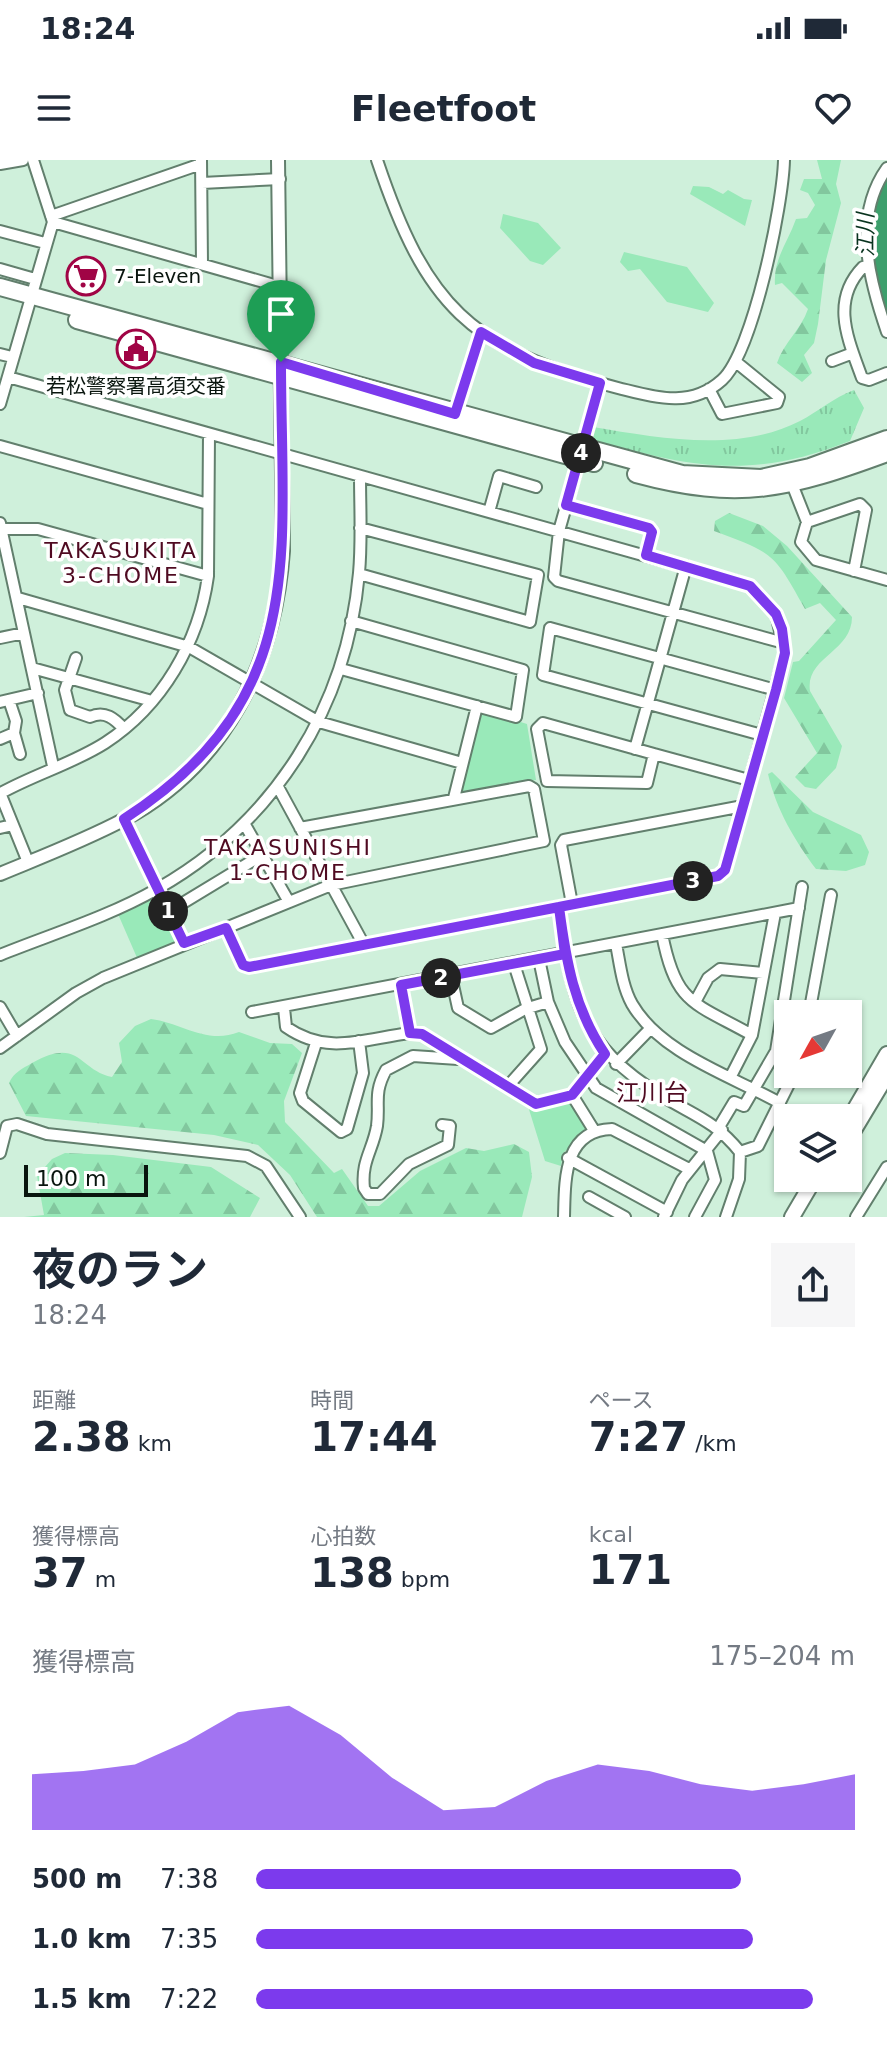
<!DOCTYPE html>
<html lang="ja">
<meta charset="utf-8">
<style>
body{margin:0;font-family:"DejaVu Sans","Noto Sans JP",sans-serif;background:#f6f6f7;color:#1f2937;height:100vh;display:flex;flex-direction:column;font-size:30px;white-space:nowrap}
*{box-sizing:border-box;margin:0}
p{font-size:26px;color:#747a83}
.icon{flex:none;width:44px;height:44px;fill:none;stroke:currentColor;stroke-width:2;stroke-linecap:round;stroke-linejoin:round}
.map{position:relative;height:1057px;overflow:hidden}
.panel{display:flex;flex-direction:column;background:#fff;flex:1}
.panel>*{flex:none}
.needle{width:52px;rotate:230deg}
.controls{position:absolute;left:774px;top:840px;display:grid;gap:16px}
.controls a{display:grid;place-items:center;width:88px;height:88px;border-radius:0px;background:#fff;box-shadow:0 2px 6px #0004;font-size:40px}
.scale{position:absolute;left:24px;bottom:20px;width:124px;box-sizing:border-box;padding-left:8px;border:4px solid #09150e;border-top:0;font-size:22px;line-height:28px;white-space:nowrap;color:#09150e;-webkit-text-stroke:6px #fff;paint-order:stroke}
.pin{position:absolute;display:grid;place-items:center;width:68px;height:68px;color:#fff;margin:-82px -34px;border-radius:50% 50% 50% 0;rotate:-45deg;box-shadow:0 0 8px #0007}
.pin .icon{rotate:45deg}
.km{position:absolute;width:40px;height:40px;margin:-20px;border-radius:50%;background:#222;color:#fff;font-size:22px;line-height:40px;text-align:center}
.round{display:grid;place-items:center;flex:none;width:84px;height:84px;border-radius:0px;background:#f6f6f7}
.summary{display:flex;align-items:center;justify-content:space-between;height:136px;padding:0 32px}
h1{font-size:44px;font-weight:700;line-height:60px}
.metrics{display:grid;grid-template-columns:repeat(3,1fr);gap:12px;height:136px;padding:8px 32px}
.metrics div{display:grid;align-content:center}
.metrics b{font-size:40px;font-weight:700}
.metrics small{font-size:22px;font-weight:400}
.metrics p{font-size:22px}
.chart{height:224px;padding:16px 32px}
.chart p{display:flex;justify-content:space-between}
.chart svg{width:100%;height:144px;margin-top:8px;fill:#7c3aed;opacity:.7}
ul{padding:0 32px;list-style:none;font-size:26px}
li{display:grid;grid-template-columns:128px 96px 1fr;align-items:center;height:60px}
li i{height:20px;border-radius:10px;background:#7c3aed}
.status{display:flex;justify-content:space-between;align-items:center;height:56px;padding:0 40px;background:#fff;direction:ltr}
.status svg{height:22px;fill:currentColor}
header{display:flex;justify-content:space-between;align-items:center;height:104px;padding:0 32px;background:#fff;font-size:36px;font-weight:700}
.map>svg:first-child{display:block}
.grass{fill:url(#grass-tufts)}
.forest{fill:url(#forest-firs)}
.park{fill:#99e9b9}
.water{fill:#3d9f6c}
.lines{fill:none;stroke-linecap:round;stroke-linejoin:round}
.minor-casing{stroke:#627f6d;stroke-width:14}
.tertiary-casing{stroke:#627f6d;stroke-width:16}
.secondary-casing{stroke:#627f6d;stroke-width:18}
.primary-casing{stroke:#627f6d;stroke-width:20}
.minor{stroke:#fff;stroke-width:10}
.tertiary{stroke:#fff;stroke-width:12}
.secondary{stroke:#fff;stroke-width:14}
.primary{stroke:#fff;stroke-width:16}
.minor-bridge-casing{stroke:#627f6d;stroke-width:14;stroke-linecap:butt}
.minor-bridge{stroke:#fff;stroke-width:10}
.route-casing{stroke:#fff;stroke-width:16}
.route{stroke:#7c3aed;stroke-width:10}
.labels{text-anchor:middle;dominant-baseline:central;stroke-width:7;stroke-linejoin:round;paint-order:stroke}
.poi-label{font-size:20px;fill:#09150e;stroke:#fff;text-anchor:start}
.water-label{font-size:22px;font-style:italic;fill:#08331e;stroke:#fff}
.neighbourhood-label{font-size:22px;letter-spacing:2px;fill:#4f0a21;stroke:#fff}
.quarter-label{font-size:24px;fill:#4f0a21;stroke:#fff}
</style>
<div class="status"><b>18:24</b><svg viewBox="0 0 49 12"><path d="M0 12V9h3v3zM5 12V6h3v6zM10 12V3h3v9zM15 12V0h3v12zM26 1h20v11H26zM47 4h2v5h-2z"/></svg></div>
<header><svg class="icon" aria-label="menu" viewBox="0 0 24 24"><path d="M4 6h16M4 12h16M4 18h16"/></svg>Fleetfoot<svg class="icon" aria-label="heart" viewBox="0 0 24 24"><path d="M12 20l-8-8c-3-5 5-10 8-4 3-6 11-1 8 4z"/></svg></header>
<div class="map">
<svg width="887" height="1057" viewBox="0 0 887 1057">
<defs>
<pattern id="grass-tufts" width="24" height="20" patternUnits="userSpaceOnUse" patternTransform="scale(2)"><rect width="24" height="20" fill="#99e9b9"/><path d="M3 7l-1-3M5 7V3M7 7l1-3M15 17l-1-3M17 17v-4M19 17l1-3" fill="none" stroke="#82c79e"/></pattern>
<pattern id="forest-firs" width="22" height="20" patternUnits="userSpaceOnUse" patternTransform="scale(2)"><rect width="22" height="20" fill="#99e9b9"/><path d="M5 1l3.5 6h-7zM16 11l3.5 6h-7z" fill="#82c79e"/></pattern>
</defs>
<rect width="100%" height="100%" fill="#cff0db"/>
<path class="grass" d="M 854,230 L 864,248 L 850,281 C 749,321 690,307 590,279 L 593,267 C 659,278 738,293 800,261 C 819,251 833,238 854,230 Z"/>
<path class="forest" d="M 817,0 L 841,0 L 836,24 L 841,43 L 826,100 L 818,164 L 814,183 L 804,195 L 812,213 L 802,222 L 777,203 C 784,182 801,170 808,149 L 782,123 L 775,125 C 773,99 788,82 796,59 L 807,58 L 815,45 L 808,33 L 800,30 L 804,19 L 822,19 Z
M 729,353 L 763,366 L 787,386 L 852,457 C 852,492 805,497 810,531 L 842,586 L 836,608 L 816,629 L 805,627 L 795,617 L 817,593 L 784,538 L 793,502 L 799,501 L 836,460 L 820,443 L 805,449 C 774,393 774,393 714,371 L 715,361 Z
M 772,612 L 813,652 L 861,675 L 869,692 L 865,705 L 846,711 L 816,709 C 795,681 776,649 768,614 Z
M 151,859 C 182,863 207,885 239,872 L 270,883 L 292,884 L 302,893 L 284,941 L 285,962 L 334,1013 L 342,1009 L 368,1046 L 379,1046 L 420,1011 L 466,988 L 484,991 L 514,984 L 529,992 L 532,1017 L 522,1057 L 317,1057 L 290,1015 L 258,985 L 214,975 L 26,956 L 9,923 C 14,912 22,909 32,903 C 80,876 78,910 112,917 L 122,902 L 119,883 L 135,866 Z
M 65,993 L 113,995 L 211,1007 L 260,1038 L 250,1057 L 24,1057 L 44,1055 L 37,1016 L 52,999 Z"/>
<path class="park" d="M 693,26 L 709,27 L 723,34 L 728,30 L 744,39 L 752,40 L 745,66 L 690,34 Z
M 503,54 L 538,63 L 561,88 L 543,105 L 530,101 L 500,68 Z
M 624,92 L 687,107 L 714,143 L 708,152 L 667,142 L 640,109 L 628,111 L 620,102 Z
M 485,551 L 527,564 L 536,620 L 464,633 L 460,629 L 481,554 Z
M 154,737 L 177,780 L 175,785 L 138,800 L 118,754 Z
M 569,941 L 588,972 L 563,993 L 561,1006 L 545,1001 L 527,943 L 536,947 Z"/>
<path class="water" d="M 887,18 L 887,156 C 877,115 859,56 887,18 Z"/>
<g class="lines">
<defs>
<path id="minor" d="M 201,0 L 202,104
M 377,0 C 426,146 469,189 618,228 C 655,237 690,249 722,220 C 753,192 783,44 784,0
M 0,4 L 23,0
M 887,8 C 852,57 869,120 887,172
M 202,23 L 280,19
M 51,56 L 201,4
M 53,62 L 281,127
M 0,71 L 45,83
M 868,106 L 863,107 C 830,141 848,179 862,218 L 869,220 L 887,213
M 0,109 L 35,119
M 0,194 L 12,197
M 832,201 L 853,193
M 8,217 L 735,421 L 750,426 L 776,454 L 785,493 L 725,710 L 718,716 L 249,807 L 243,805 L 226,768
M 709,229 L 722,254 L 777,243 L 779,237 L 736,202
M 0,244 L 53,62 L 33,0
M 455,255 L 481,172
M 586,275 L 600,223
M 0,286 L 208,344
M 576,311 L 559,371 L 554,417 L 558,421 L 784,483
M 792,324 L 807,362
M 566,345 L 649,368 L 652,372 L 646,395
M 489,352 L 499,316 L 536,327
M 0,363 L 53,606
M 2,369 L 38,369 L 208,416
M 854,411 L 866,350 L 860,344 L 807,362 L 801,382 L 816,400 L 887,420
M 359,414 L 530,462 L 538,415 L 360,368
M 18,438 L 189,487 L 319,562 L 462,603
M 0,478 L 24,473
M 76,498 L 65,530 L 70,550 L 90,557 C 105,550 115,559 124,569
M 32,508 L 152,541
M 341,509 L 516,557 L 523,510 L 351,461
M 0,542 L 38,533
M 543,563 L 654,594 L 647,623 L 547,621 L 537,569 Z
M 14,573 L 20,594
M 762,575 L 543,515 L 550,468 L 776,530
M 0,579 L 14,573 L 16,561 L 9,540
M 635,589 L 686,406
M 654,594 L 749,620
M 278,627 L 364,785
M 0,633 L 28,702
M 1,633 C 35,614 72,604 105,583 C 162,546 199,482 208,416 L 209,274
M 454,638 L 477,546
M 124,659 L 184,783
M 244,663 L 289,742
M 0,668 L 13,665
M 572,744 L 561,685 L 564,680 L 743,646
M 559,747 C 572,839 578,884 662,936 C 695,956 715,961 740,992 L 739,1019 L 726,1057
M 168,752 L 262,695
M 662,774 C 676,845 693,842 752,875
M 616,784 C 620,804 622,826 632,844 C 661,894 732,916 780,943
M 0,795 C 52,774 108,757 157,729 C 275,662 347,547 359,413 C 362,381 360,348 360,316
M 539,799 L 548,842 L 565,882 L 596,928 L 707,991 L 715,1020 L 695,1057
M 451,816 L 458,848 L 491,868 L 525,849 L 548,842
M 401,825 L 410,873
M 695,842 L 708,818 L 720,809 L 763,813
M 0,847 L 17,876
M 284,848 L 286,867 C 328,896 363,879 410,873 L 422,874 L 536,944 L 572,935 L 605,894
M 252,852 L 799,748
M 809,854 L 831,735
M 316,883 L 300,933 L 303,941 L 341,972 L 347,969 L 363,913 L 359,881
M 0,888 L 76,833 L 103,818 L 331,725 L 544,681 L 534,629 L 529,626 L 300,668
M 616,904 L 651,868
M 731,916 L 752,875 L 775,753
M 508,926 L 541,889 L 514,804
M 572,935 L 595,972
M 442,965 L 450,966 L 448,985 L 409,1004 L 380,1034 L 368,1034 L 364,1028 C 361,1001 373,990 377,966 C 380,943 373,934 386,910 L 413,896 L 458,899
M 7,966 L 17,964 L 47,974 L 247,996 L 266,1006 L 300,1057
M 719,967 L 734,942 L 744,946 L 776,891 L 802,727
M 740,992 L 758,986 L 794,914
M 0,993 L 7,966
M 568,998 L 667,1052
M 589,1037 L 625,1057
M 564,1057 C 565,1021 563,970 612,969 L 689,1009
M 664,1057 L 682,1020 L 722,970
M 856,1057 L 887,1007"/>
<path id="tertiary" d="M 0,714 C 41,697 83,681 123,660 C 226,606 275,502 283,391 L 278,0"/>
<path id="secondary" d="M 848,961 L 887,894
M 848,980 L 887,915
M 792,1057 L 815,1018"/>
<path id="primary" d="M 0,127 L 682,314 L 761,318 L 810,307 L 887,279
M 77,160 L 594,303
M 636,314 C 740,342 789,329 887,293"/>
</defs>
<use href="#minor" class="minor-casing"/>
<use href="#tertiary" class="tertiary-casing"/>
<use href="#secondary" class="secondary-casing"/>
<use href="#primary" class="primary-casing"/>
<use href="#minor" class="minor"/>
<use href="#tertiary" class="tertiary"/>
<use href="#secondary" class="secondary"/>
<use href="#primary" class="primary"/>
<defs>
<path id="minor-bridge" d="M 576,311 L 586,275"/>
</defs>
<use href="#minor-bridge" class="minor-bridge-casing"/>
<use href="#minor-bridge" class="minor-bridge"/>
</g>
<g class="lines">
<defs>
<path id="route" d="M 281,202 C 281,395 311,538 124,659 L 184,783 L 226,768 L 243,805 L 249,807 L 559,747 L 565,794 L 401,825 L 410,873 L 422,874 L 536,944 L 572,935 L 605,894 C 574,848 566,801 559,747 L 718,716 L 725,710 L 776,530 L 785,493 L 782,469 L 776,454 L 750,426 L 646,395 L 652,372 L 649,368 L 566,345 L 600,223 L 534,203 L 481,172 L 455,254 L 281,202"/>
</defs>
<use href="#route" class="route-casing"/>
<use href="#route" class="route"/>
</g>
<defs>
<symbol id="supermarket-ring" viewBox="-11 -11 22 22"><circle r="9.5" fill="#fff" stroke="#a00445" stroke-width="1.5"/><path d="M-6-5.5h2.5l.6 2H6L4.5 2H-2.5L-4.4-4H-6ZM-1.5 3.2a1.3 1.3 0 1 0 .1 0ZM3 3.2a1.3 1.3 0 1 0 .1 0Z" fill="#a00445"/></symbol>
<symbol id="civic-ring" viewBox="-11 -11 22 22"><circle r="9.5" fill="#fff" stroke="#a00445" stroke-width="1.5"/><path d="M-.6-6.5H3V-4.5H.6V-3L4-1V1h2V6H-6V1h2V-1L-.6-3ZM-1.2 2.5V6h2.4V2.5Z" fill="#a00445"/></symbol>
</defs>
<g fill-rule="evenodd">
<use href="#supermarket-ring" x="64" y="94" width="44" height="44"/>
<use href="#civic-ring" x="114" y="167" width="44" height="44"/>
</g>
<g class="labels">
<g class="poi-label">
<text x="114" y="116">7-Eleven</text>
<text x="136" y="226" text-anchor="middle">若松警察署高須交番</text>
</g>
<g class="water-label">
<text transform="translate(865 75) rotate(-90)">江川</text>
</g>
<g class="neighbourhood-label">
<text x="121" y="390">TAKASUKITA<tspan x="121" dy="25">3-CHOME</tspan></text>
<text x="288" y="687">TAKASUNISHI<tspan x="288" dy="25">1-CHOME</tspan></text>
</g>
<g class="quarter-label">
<text x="652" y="933">江川台</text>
</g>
</g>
</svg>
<div class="controls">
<a><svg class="needle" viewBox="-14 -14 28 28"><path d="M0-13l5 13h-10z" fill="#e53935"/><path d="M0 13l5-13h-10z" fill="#747a83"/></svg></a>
<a><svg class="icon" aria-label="layers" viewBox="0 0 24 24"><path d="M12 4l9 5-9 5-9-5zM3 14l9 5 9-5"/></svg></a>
</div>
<div class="scale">100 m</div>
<div class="pin" style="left:281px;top:202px;background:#1e9e55"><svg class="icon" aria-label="arrive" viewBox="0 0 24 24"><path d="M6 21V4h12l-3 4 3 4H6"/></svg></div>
<b class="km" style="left:168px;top:751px">1</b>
<b class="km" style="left:441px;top:818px">2</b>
<b class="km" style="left:693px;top:721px">3</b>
<b class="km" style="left:581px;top:293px">4</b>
</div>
<section class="panel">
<div class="summary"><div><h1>夜のラン</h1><p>18:24</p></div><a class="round"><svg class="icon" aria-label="share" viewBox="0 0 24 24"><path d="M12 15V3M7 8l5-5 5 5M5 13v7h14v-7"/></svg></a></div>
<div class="metrics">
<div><p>距離</p><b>2.38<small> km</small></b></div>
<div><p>時間</p><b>17:44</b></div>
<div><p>ペース</p><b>7:27<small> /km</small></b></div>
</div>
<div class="metrics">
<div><p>獲得標高</p><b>37<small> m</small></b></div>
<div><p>心拍数</p><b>138<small> bpm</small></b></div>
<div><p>kcal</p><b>171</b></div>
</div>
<div class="chart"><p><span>獲得標高</span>175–204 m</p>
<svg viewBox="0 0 160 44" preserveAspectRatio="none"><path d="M0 44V27L10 26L20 24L30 17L40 8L50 6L60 15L70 28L80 38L90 37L100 29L110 24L120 26L130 30L140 32L150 30L160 27V44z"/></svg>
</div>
<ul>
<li><b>500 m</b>7:38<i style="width:81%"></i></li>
<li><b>1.0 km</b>7:35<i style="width:83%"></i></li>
<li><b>1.5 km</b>7:22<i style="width:93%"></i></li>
</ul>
</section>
